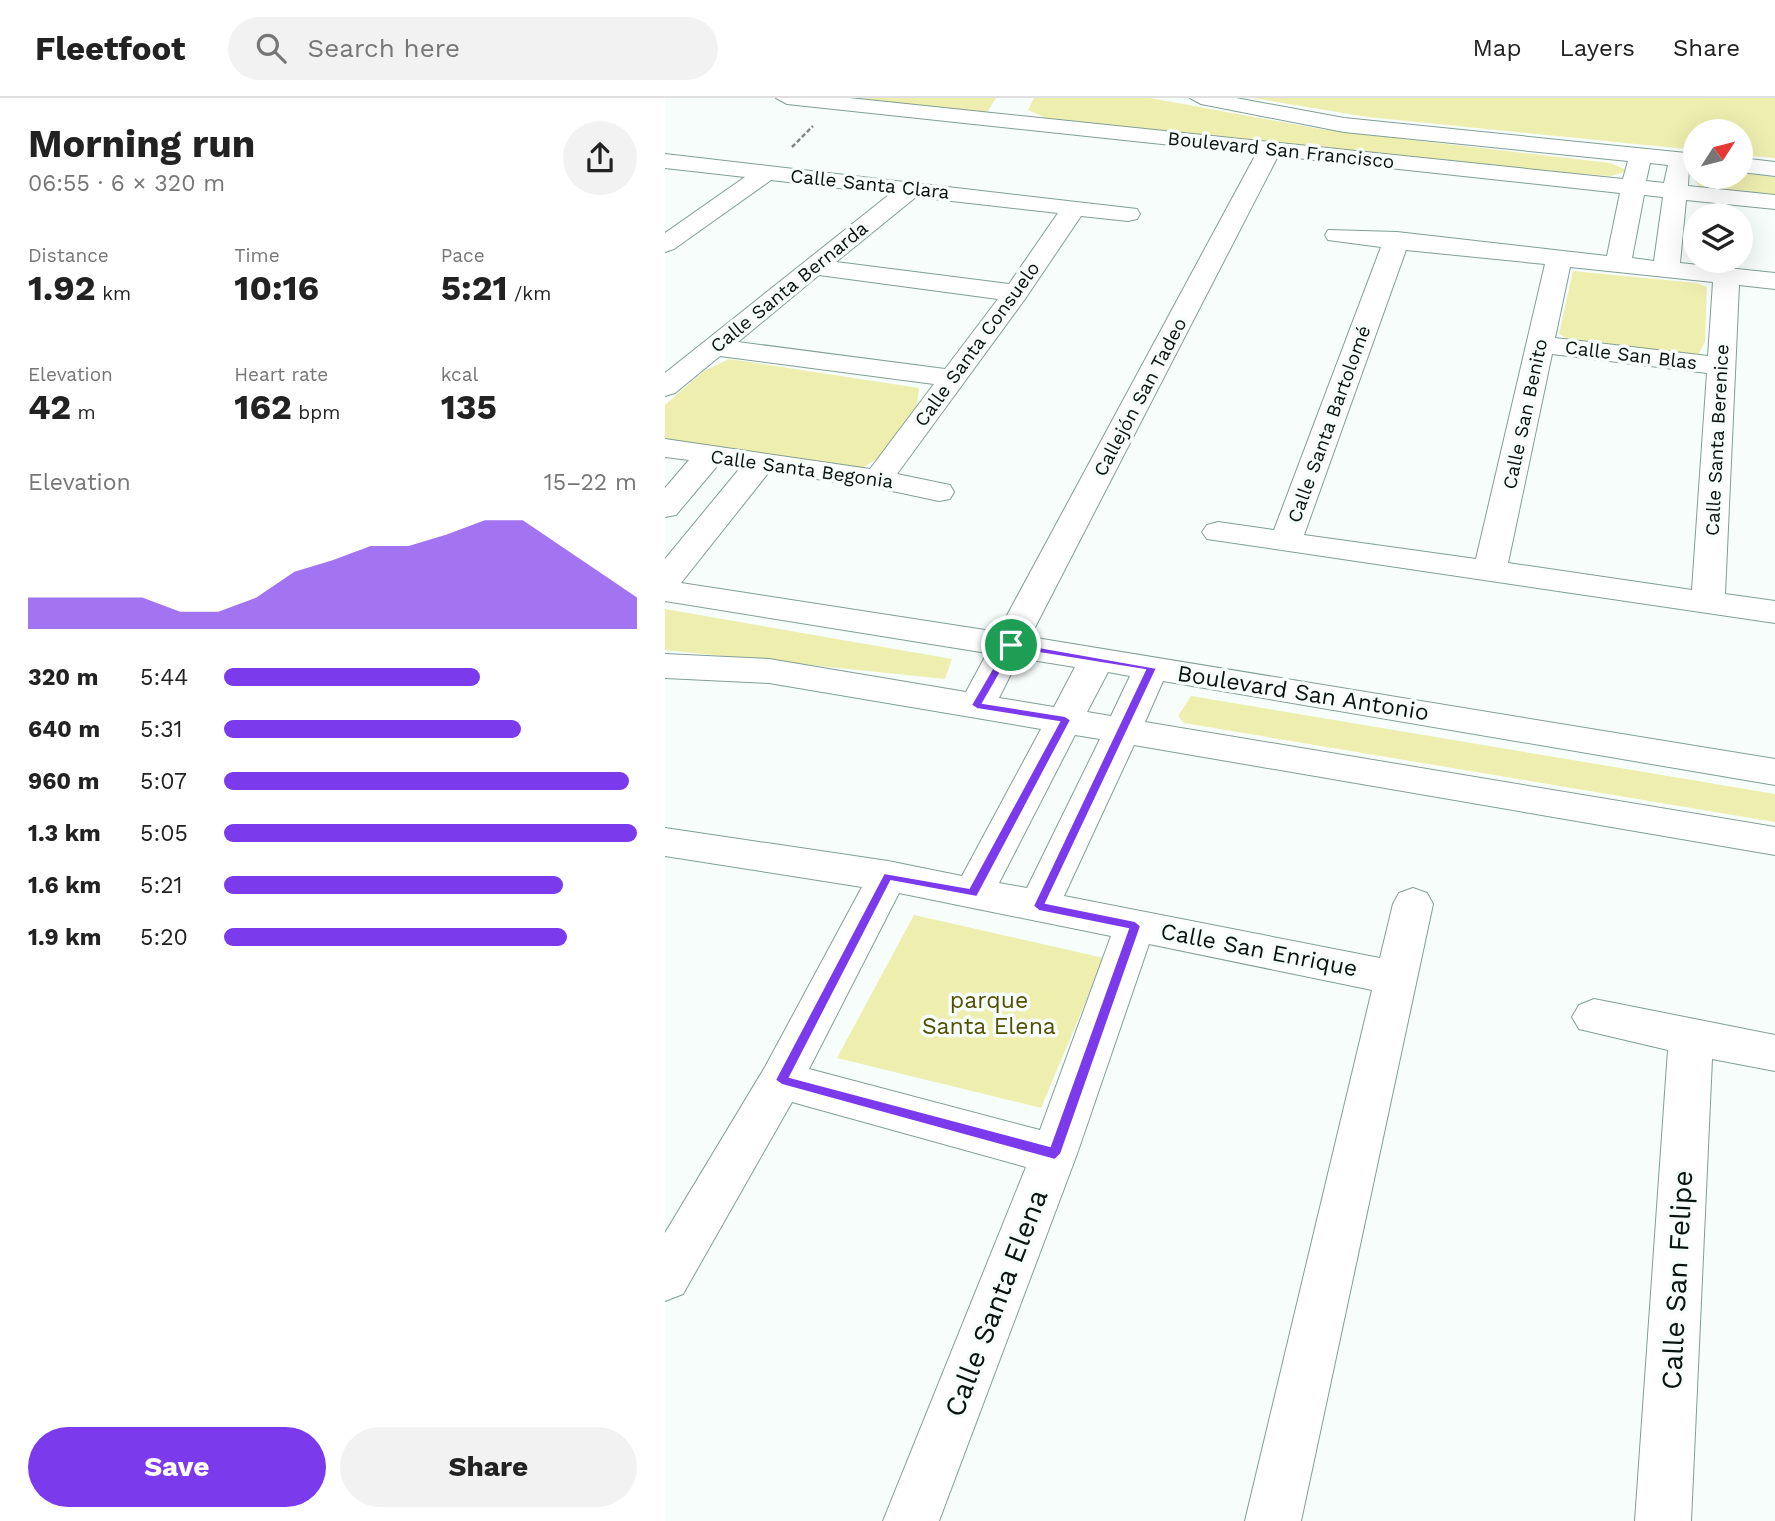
<!DOCTYPE html>
<meta charset="utf-8">
<style>
body{margin:0;font-family:"Work Sans",sans-serif;background:#f2f2f2;color:#222;height:100vh;display:flex;flex-direction:column;font-size:26px;white-space:nowrap}
*{box-sizing:border-box;margin:0}
p{font-size:23px;color:#767676}
.icon{flex:none;width:38px;height:38px;fill:none;stroke:currentColor;stroke-width:2;stroke-linecap:round;stroke-linejoin:round}
.map{position:relative;flex:1;overflow:hidden}
.sheet{display:flex;flex-direction:column;background:#fff;width:665px}
.sheet>*{flex:none}
.needle{width:46px;rotate:54deg}
.controls{position:absolute;left:1018px;top:21px;display:grid;gap:14px}
.controls a{display:grid;place-items:center;width:70px;height:70px;border-radius:50%;background:#fff;box-shadow:0 7px 28px #0002;font-size:35px}
.pin{position:absolute;display:grid;place-items:center;width:60px;height:60px;color:#fff;margin:-30px;border:4px solid #fff;border-radius:50%;box-shadow:0 2px 7px #0007}
.round{display:grid;place-items:center;flex:none;width:74px;height:74px;border-radius:37px;background:#f2f2f2}
.head{display:flex;align-items:center;justify-content:space-between;height:119px;padding:0 28px}
h1{font-size:38px;font-weight:700;line-height:52px}
.figures{display:grid;grid-template-columns:repeat(3,1fr);gap:10px;height:119px;padding:7px 28px}
.figures div{display:grid;align-content:center}
.figures b{font-size:35px;font-weight:700}
.figures small{font-size:19px;font-weight:400}
.figures p{font-size:19px}
.chart{height:196px;padding:14px 28px}
.chart p{display:flex;justify-content:space-between}
.chart svg{width:100%;height:126px;margin-top:7px;fill:#7c3aed;opacity:.7}
.cta{display:flex;gap:14px;margin-top:auto;padding:14px 28px}
.cta a{flex:1;height:80px;border-radius:42px;background:#7c3aed;color:#fff;font-size:28px;font-weight:700;line-height:80px;text-align:center}
.cta a+a{background:#f2f2f2;color:#222}
ul{padding:0 28px;list-style:none;font-size:23px}
li{display:grid;grid-template-columns:112px 84px 1fr;align-items:center;height:52px}
li i{height:18px;border-radius:9px;background:#7c3aed}
header{display:flex;align-items:center;gap:42px;box-sizing:border-box;height:98px;padding:0 35px;background:#fff;border-bottom:2px solid #e0e0e0}
header strong{font-size:33px}
nav{display:flex;gap:38px;margin-inline-start:auto;font-size:24px}
.search{width:490px;height:63px;background:#f2f2f2;display:flex;align-items:center;gap:18px;box-sizing:border-box;padding:0 24px;border-radius:38px;color:#767676;font-size:26px}
main{display:flex;flex:1;min-height:0}
.map>svg:first-child{display:block}
.green{fill:#eeeeaf}
.lines{fill:none;stroke-linecap:round;stroke-linejoin:round}
.minor-casing{stroke:#809f96;stroke-width:2}
.path{stroke:#7e8784;stroke-width:2.5;stroke-dasharray:4.5 2.5;stroke-linecap:butt}
.minor{fill:#fff;fill-rule:evenodd}
.route{fill:#7c3aed;stroke:#fff;stroke-width:2;fill-rule:evenodd}
.labels{text-anchor:middle;dominant-baseline:central;stroke-width:7;stroke-linejoin:round;paint-order:stroke}
.far-street-label{font-size:19px;fill:#081410;stroke:#f7fdfb}
.street-label{font-size:23px;fill:#081410;stroke:#f7fdfb}
.park-label{font-size:23px;fill:#535000;stroke:#f7fdfb}
.near-street-label{font-size:28px;fill:#081410;stroke:#f7fdfb}
</style>
<header>
<strong>Fleetfoot</strong>
<div class="search"><svg class="icon" aria-label="search" viewBox="0 0 24 24"><circle cx="10" cy="10" r="6"/><path d="M15 15l6 6"/></svg>Search here</div>
<nav><a>Map</a><a>Layers</a><a>Share</a></nav>
</header>
<main>
<section class="sheet">
<div class="head"><div><h1>Morning run</h1><p>06:55 · 6 × 320 m</p></div><a class="round"><svg class="icon" aria-label="share" viewBox="0 0 24 24"><path d="M12 15V3M7 8l5-5 5 5M5 13v7h14v-7"/></svg></a></div>
<div class="figures">
<div><p>Distance</p><b>1.92<small> km</small></b></div>
<div><p>Time</p><b>10:16</b></div>
<div><p>Pace</p><b>5:21<small> /km</small></b></div>
</div>
<div class="figures">
<div><p>Elevation</p><b>42<small> m</small></b></div>
<div><p>Heart rate</p><b>162<small> bpm</small></b></div>
<div><p>kcal</p><b>135</b></div>
</div>
<div class="chart"><p><span>Elevation</span>15–22 m</p>
<svg viewBox="0 0 160 44" preserveAspectRatio="none"><path d="M0 44V33L10 33L20 33L30 33L40 38L50 38L60 33L70 24L80 20L90 15L100 15L110 11L120 6L130 6L140 15L150 24L160 33V44z"/></svg>
</div>
<ul>
<li><b>320 m</b>5:44<i style="width:62%"></i></li>
<li><b>640 m</b>5:31<i style="width:72%"></i></li>
<li><b>960 m</b>5:07<i style="width:98%"></i></li>
<li><b>1.3 km</b>5:05<i style="width:100%"></i></li>
<li><b>1.6 km</b>5:21<i style="width:82%"></i></li>
<li><b>1.9 km</b>5:20<i style="width:83%"></i></li>
</ul>
<div class="cta"><a>Save</a><a>Share</a></div>
</section>
<div class="map">
<svg width="1110" height="1423" viewBox="0 0 1110 1423">
<rect width="100%" height="100%" fill="#f7fdfb"/>
<path class="green" d="M 180,0 L 331,0 L 321,16 Z
M 369,0 L 485,0 L 661,32 L 946,65 L 963,73 L 946,78 L 874,73 L 385,22 L 363,12 Z
M 587,0 L 1110,0 L 1110,60 L 1076,57 L 1076,33 L 1031,33 L 1031,52 L 703,19 Z
M 1076,75 L 1110,79 L 1110,99 L 1037,92 L 1028,80 L 1076,79 Z
M 908,173 L 1032,185 L 1042,189 L 1040,244 L 1032,259 L 909,245 L 894,236 Z
M 64,261 L 254,290 L 251,313 L 212,361 L 197,370 L 0,343 L 0,307 L 39,273 Z
M 0,511 L 287,561 L 280,581 L 0,552 Z
M 526,598 L 1110,696 L 1110,724 L 519,625 L 513,618 Z
M 249,817 L 439,860 L 376,1010 L 172,960 Z"/>
<g class="lines">
<defs>
<path id="minor" d="M 111,0 L 184,0 L 958,81 L 963,63 L 679,34 L 536,6 L 525,0 L 571,0 L 679,20 L 1031,56 L 1031,70 L 1024,69 L 1023,88 L 1110,97 L 1110,111 L 1021,102 L 1015,165 L 1110,175 L 1110,191 L 1074,187 L 1060,496 L 1110,503 L 1110,525 L 542,441 L 537,434 L 542,427 L 553,424 L 609,432 L 716,149 L 663,142 L 660,137 L 663,132 L 732,134 L 942,158 L 955,95 L 613,58 L 365,539 L 1110,661 L 1110,687 L 498,583 L 480,624 L 1110,729 L 1110,757 L 469,647 L 399,798 L 715,860 L 728,806 L 734,795 L 748,790 L 762,795 L 768,806 L 636,1423 L 580,1423 L 707,892 L 484,846 L 412,1056 L 274,1423 L 218,1423 L 361,1069 L 127,1004 L 18,1196 L 0,1203 L 0,1135 L 100,969 L 197,789 L 0,758 L 0,730 L 223,763 L 297,778 L 376,631 L 104,585 L 0,580 L 0,556 L 104,561 L 301,594 L 322,555 L 0,503 L 0,461 L 75,370 L 53,367 L 11,417 L 0,419 L 0,390 L 24,362 L 0,359 L 0,341 L 205,371 L 269,286 L 55,258 L 10,295 L 0,298 L 0,275 L 225,96 L 106,82 L 9,151 L 0,154 L 0,135 L 80,79 L 0,70 L 0,56 L 472,111 L 475,116 L 472,121 L 463,123 L 416,118 L 360,201 L 232,376 L 285,387 L 289,394 L 285,401 L 274,403 L 213,390 L 104,374 L 16,485 L 333,534 L 591,56 L 122,6 ZM 985,65 L 1003,67 L 999,85 L 981,83 ZM 979,97 L 998,99 L 989,163 L 967,160 ZM 251,99 L 393,115 L 344,186 L 171,164 ZM 741,152 L 880,166 L 811,461 L 639,437 ZM 905,169 L 1048,184 L 1043,258 L 890,240 ZM 154,177 L 333,201 L 280,271 L 73,244 ZM 887,256 L 1042,275 L 1027,492 L 843,465 ZM 354,560 L 410,569 L 389,609 L 334,600 ZM 443,574 L 465,578 L 446,618 L 422,614 ZM 410,637 L 435,641 L 362,790 L 334,785 ZM 234,795 L 446,838 L 375,1032 L 144,971 Z
M 1076,60 L 1110,64 L 1110,78 L 1076,74 Z
M 929,901 L 1110,937 L 1110,973 L 1047,961 L 1026,1423 L 970,1423 L 1003,952 L 914,931 L 907,919 L 914,907 Z"/>
</defs>
<use href="#minor" class="minor-casing"/>
<path class="path" d="M 127,49 L 148,28"/>
<use href="#minor" class="minor"/>
</g>
<path class="route" d="M 346,544 L 492,570 L 381,805 L 470,823 L 476,828 L 396,1056 L 390,1062 L 117,987 L 110,982 L 219,775 L 304,790 L 394,624 L 312,611 L 306,607 L 341,547 ZM 349,551 L 480,572 L 368,808 L 374,813 L 463,831 L 385,1048 L 125,979 L 226,783 L 312,799 L 406,622 L 400,618 L 318,605 Z"/>
<g class="labels">
<g class="far-street-label">
<text transform="translate(616 52) rotate(6)">Boulevard San Francisco</text>
<text transform="translate(205 86) rotate(6)">Calle Santa Clara</text>
<text transform="translate(124 189) rotate(-39)">Calle Santa Bernarda</text>
<text transform="translate(312 246) rotate(-54)">Calle Santa Consuelo</text>
<text transform="translate(966 257) rotate(7)">Calle San Blas</text>
<text transform="translate(475 299) rotate(-62)">Callejón San Tadeo</text>
<text transform="translate(860 316) rotate(-78)">Calle San Benito</text>
<text transform="translate(664 326) rotate(-70)">Calle Santa Bartolomé</text>
<text transform="translate(1052 342) rotate(-87)">Calle Santa Berenice</text>
<text transform="translate(137 371) rotate(8)">Calle Santa Begonia</text>
</g>
<g class="street-label">
<text transform="translate(638 595) rotate(9)">Boulevard San Antonio</text>
<text transform="translate(594 852) rotate(11)">Calle San Enrique</text>
</g>
<g class="park-label">
<text x="324" y="902">parque<tspan x="324" dy="26">Santa Elena</tspan></text>
</g>
<g class="near-street-label">
<text transform="translate(1012 1182) rotate(-87)">Calle San Felipe</text>
<text transform="translate(331 1205) rotate(-69)">Calle Santa Elena</text>
</g>
</g>
</svg>
<div class="controls">
<a><svg class="needle" viewBox="-14 -14 28 28"><path d="M0-13l5 13h-10z" fill="#e53935"/><path d="M0 13l5-13h-10z" fill="#767676"/></svg></a>
<a><svg class="icon" aria-label="layers" viewBox="0 0 24 24"><path d="M12 4l9 5-9 5-9-5zM3 14l9 5 9-5"/></svg></a>
</div>
<div class="pin" style="left:346px;top:547px;background:#1e9e55"><svg class="icon" aria-label="arrive" viewBox="0 0 24 24"><path d="M6 21V4h12l-3 4 3 4H6"/></svg></div>
</div>
</main>
